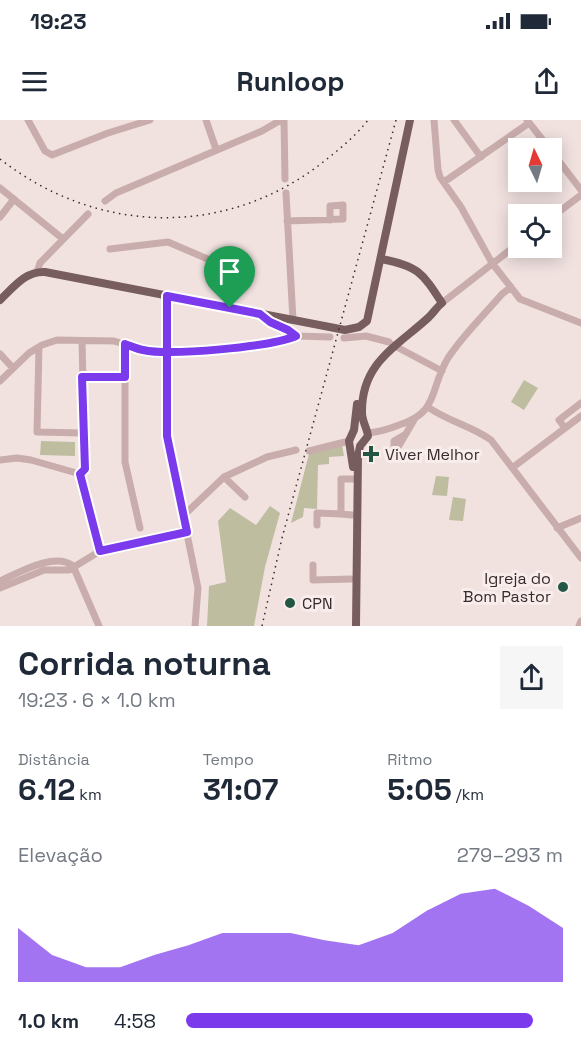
<!DOCTYPE html>
<html lang="pt">
<meta charset="utf-8">
<style>
body{margin:0;font-family:"Space Grotesk",sans-serif;background:#f6f6f7;color:#1f2937;height:100vh;display:flex;flex-direction:column;font-size:22px;white-space:nowrap}
*{box-sizing:border-box;margin:0}
p{font-size:20px;color:#747a83}
.icon{flex:none;width:33px;height:33px;fill:none;stroke:currentColor;stroke-width:2;stroke-linecap:round;stroke-linejoin:round}
.map{position:relative;height:506px;overflow:hidden}
.panel{display:flex;flex-direction:column;background:#fff;flex:1}
.panel>*{flex:none}
.needle{width:39px;rotate:355deg}
.tools{position:absolute;left:508px;top:18px;display:grid;gap:12px}
.tools a{display:grid;place-items:center;width:54px;height:54px;border-radius:0px;background:#fff;box-shadow:0 3px 15px #0003;font-size:30px}
.pin{position:absolute;display:grid;place-items:center;width:51px;height:51px;color:#fff;margin:-62px -26px;border-radius:50% 50% 50% 0;rotate:-45deg;box-shadow:0 0 6px #0007}
.pin .icon{rotate:45deg}
.round{display:grid;place-items:center;flex:none;width:63px;height:63px;border-radius:0px;background:#f6f6f7}
.overview{display:flex;align-items:center;justify-content:space-between;height:102px;padding:0 18px}
h1{font-size:33px;font-weight:700;line-height:45px}
.stats{display:grid;grid-template-columns:repeat(3,1fr);gap:9px;height:102px;padding:6px 18px}
.stats div{display:grid;align-content:center}
.stats b{font-size:30px;font-weight:700}
.stats small{font-size:16px;font-weight:400}
.stats p{font-size:16px}
.chart{height:168px;padding:12px 18px}
.chart p{display:flex;justify-content:space-between}
.chart svg{width:100%;height:108px;margin-top:6px;fill:#7c3aed;opacity:.7}
ul{padding:0 18px;list-style:none;font-size:20px}
li{display:grid;grid-template-columns:96px 72px 1fr;align-items:center;height:45px}
li i{height:15px;border-radius:8px;background:#7c3aed}
.status{display:flex;justify-content:space-between;align-items:center;height:42px;padding:0 30px;background:#fff;direction:ltr}
.status svg{height:16px;fill:currentColor}
header{display:flex;justify-content:space-between;align-items:center;height:78px;padding:0 18px;background:#fff;font-size:27px;font-weight:700}
.map>svg:first-child{display:block}
.green{fill:#bfbda0}
.lines{fill:none;stroke-linecap:round;stroke-linejoin:round}
.minor{stroke:#c9adac;stroke-width:7}
.major{stroke:#785d5f;stroke-width:8}
.rail{stroke:#372a2c;stroke-width:1.5;stroke-dasharray:1.5 4.5;stroke-linecap:butt}
.route-casing{stroke:#fff;stroke-width:12}
.route{stroke:#7c3aed;stroke-width:8}
.poi-dot{fill:#235644;stroke:#f9edec;stroke-width:2}
.labels{text-anchor:middle;dominant-baseline:central;stroke-width:6;stroke-linejoin:round;paint-order:stroke}
.poi-label{font-size:16px;fill:#372a2c;stroke:#f9edec;text-anchor:start}
</style>
<div class="status"><b>19:23</b><svg viewBox="0 0 49 12"><path d="M0 12V9h3v3zM5 12V6h3v6zM10 12V3h3v9zM15 12V0h3v12zM26 1h20v11H26zM47 4h2v5h-2z"/></svg></div>
<header><svg class="icon" aria-label="menu" viewBox="0 0 24 24"><path d="M4 6h16M4 12h16M4 18h16"/></svg>Runloop<svg class="icon" aria-label="share" viewBox="0 0 24 24"><path d="M12 15V3M7 8l5-5 5 5M5 13v7h14v-7"/></svg></header>
<div class="map">
<svg width="581" height="506" viewBox="0 0 581 506">
<rect width="100%" height="100%" fill="#f1e2e0"/>
<path class="green" d="M 524,260 L 538,268 L 524,290 L 511,282 Z
M 41,321 L 75,322 L 75,336 L 40,335 Z
M 342,325 L 344,336 L 329,337 L 329,344 L 318,345 L 317,389 L 304,388 L 303,397 L 291,403 L 309,334 Z
M 436,356 L 449,357 L 447,376 L 432,375 Z
M 453,377 L 466,379 L 463,401 L 449,400 Z
M 270,386 L 280,393 L 265,447 L 254,506 L 207,506 L 209,466 L 226,462 L 218,401 L 230,388 L 256,405 Z"/>
<g class="lines">
<path class="minor" d="M 28,0 L 45,31 L 52,35 L 108,13 L 150,0
M 206,0 L 216,29
M 284,0 L 285,59
M 434,0 L 438,50 L 440,57 L 461,87 L 492,143 L 520,179 L 581,203
M 454,0 L 481,37
M 527,0 L 549,28
M 552,32 L 581,70
M 444,62 L 529,3
M 0,68 L 63,119
M 286,73 L 293,200
M 105,81 L 116,73 L 262,11 L 281,0
M 0,97 L 14,79
M 552,97 L 581,75
M 287,101 L 343,99 L 343,85 L 330,86 L 330,100
M 110,129 L 168,122 L 231,149 L 230,188
M 37,152 L 40,143 L 88,94
M 167,176 L 167,316 L 198,468 L 195,506
M 442,183 L 519,123
M 261,194 L 270,202 L 288,210 L 296,216 L 330,217
M 344,218 L 366,216 L 389,222
M 125,224 L 125,342 L 140,408
M 393,225 L 442,251
M 39,227 L 37,312 L 83,313
M 0,234 L 13,248
M 83,257 L 125,257
M 0,261 L 29,233 L 42,225 L 57,220 L 114,221 L 143,230 L 168,232 L 268,224 L 296,216
M 428,287 C 447,301 472,306 491,320 L 581,438
M 565,308 L 559,300 L 581,283
M 368,313 C 379,312 389,309 399,305 C 440,292 429,269 448,238 C 463,215 484,195 502,174 L 511,167
M 406,314 L 394,321 L 394,334 L 414,300
M 309,331 L 349,321
M 0,340 L 17,338 L 31,340 L 80,354 L 100,431
M 512,348 L 581,296
M 80,354 L 85,349 L 82,221
M 224,357 L 267,337 L 296,330
M 352,395 L 341,394 L 341,359 L 353,359
M 182,397 L 224,357 L 245,377
M 317,405 L 317,393 L 341,394
M 557,408 L 581,398
M 313,445 L 313,460 L 351,459
M 73,446 L 99,506
M 0,461 C 18,453 55,431 73,446
M 0,468 L 44,450 L 69,450 L 100,431 L 187,413
M 579,506 L 581,501"/>
<path class="major" d="M 0,180 C 14,167 25,151 45,152 L 345,210 L 359,207 L 367,201 L 410,0
M 353,347 L 349,321 L 354,310 L 357,284
M 356,506 L 358,337 L 360,326 L 368,316 C 367,308 362,301 362,293 C 361,242 398,226 429,197 C 434,192 437,187 442,183 C 422,152 418,146 381,139"/>
<path class="rail" d="M 0,39 C 95,113 220,119 318,46 C 336,32 354,18 368,0
M 262,506 L 282,418 L 396,0"/>
</g>
<g class="lines">
<defs>
<path id="route" d="M 230,188 L 167,176 L 167,316 L 187,412 L 100,431 L 80,354 L 85,349 L 82,257 L 125,257 L 125,224 C 131,226 137,229 143,230 C 171,236 270,227 296,216 L 288,210 L 270,202 L 260,194 L 230,188"/>
</defs>
<use href="#route" class="route-casing"/>
<use href="#route" class="route"/>
</g>
<g class="poi-dot">
<path d="M368 325h6v6h6v6h-6v6h-6v-6h-6v-6h6z"/>
<circle cx="563" cy="467" r="6"/>
<circle cx="290" cy="483" r="6"/>
</g>
<g class="labels">
<g class="poi-label">
<text x="385" y="334">Viver Melhor</text>
<text x="551" y="458" text-anchor="end">Igreja do<tspan x="551" dy="18">Bom Pastor</tspan></text>
<text x="302" y="483">CPN</text>
</g>
</g>
</svg>
<div class="tools">
<a><svg class="needle" viewBox="-14 -14 28 28"><path d="M0-13l5 13h-10z" fill="#e53935"/><path d="M0 13l5-13h-10z" fill="#747a83"/></svg></a>
<a><svg class="icon" aria-label="locate" viewBox="0 0 24 24"><circle cx="12" cy="12" r="6"/><path d="M12 2v4M12 18v4M2 12h4M18 12h4"/></svg></a>
</div>
<div class="pin" style="left:230px;top:188px;background:#1e9e55"><svg class="icon" aria-label="arrive" viewBox="0 0 24 24"><path d="M6 21V4h12l-3 4 3 4H6"/></svg></div>
</div>
<section class="panel">
<div class="overview"><div><h1>Corrida noturna</h1><p>19:23 · 6 × 1.0 km</p></div><a class="round"><svg class="icon" aria-label="share" viewBox="0 0 24 24"><path d="M12 15V3M7 8l5-5 5 5M5 13v7h14v-7"/></svg></a></div>
<div class="stats">
<div><p>Distância</p><b>6.12<small> km</small></b></div>
<div><p>Tempo</p><b>31:07</b></div>
<div><p>Ritmo</p><b>5:05<small> /km</small></b></div>
</div>
<div class="chart"><p><span>Elevação</span>279–293 m</p>
<svg viewBox="0 0 160 44" preserveAspectRatio="none"><path d="M0 44V22L10 33L20 38L30 38L40 33L50 29L60 24L70 24L80 24L90 27L100 29L110 24L120 15L130 8L140 6L150 13L160 22V44z"/></svg>
</div>
<ul>
<li><b>1.0 km</b>4:58<i style="width:92%"></i></li>
</ul>
</section>
